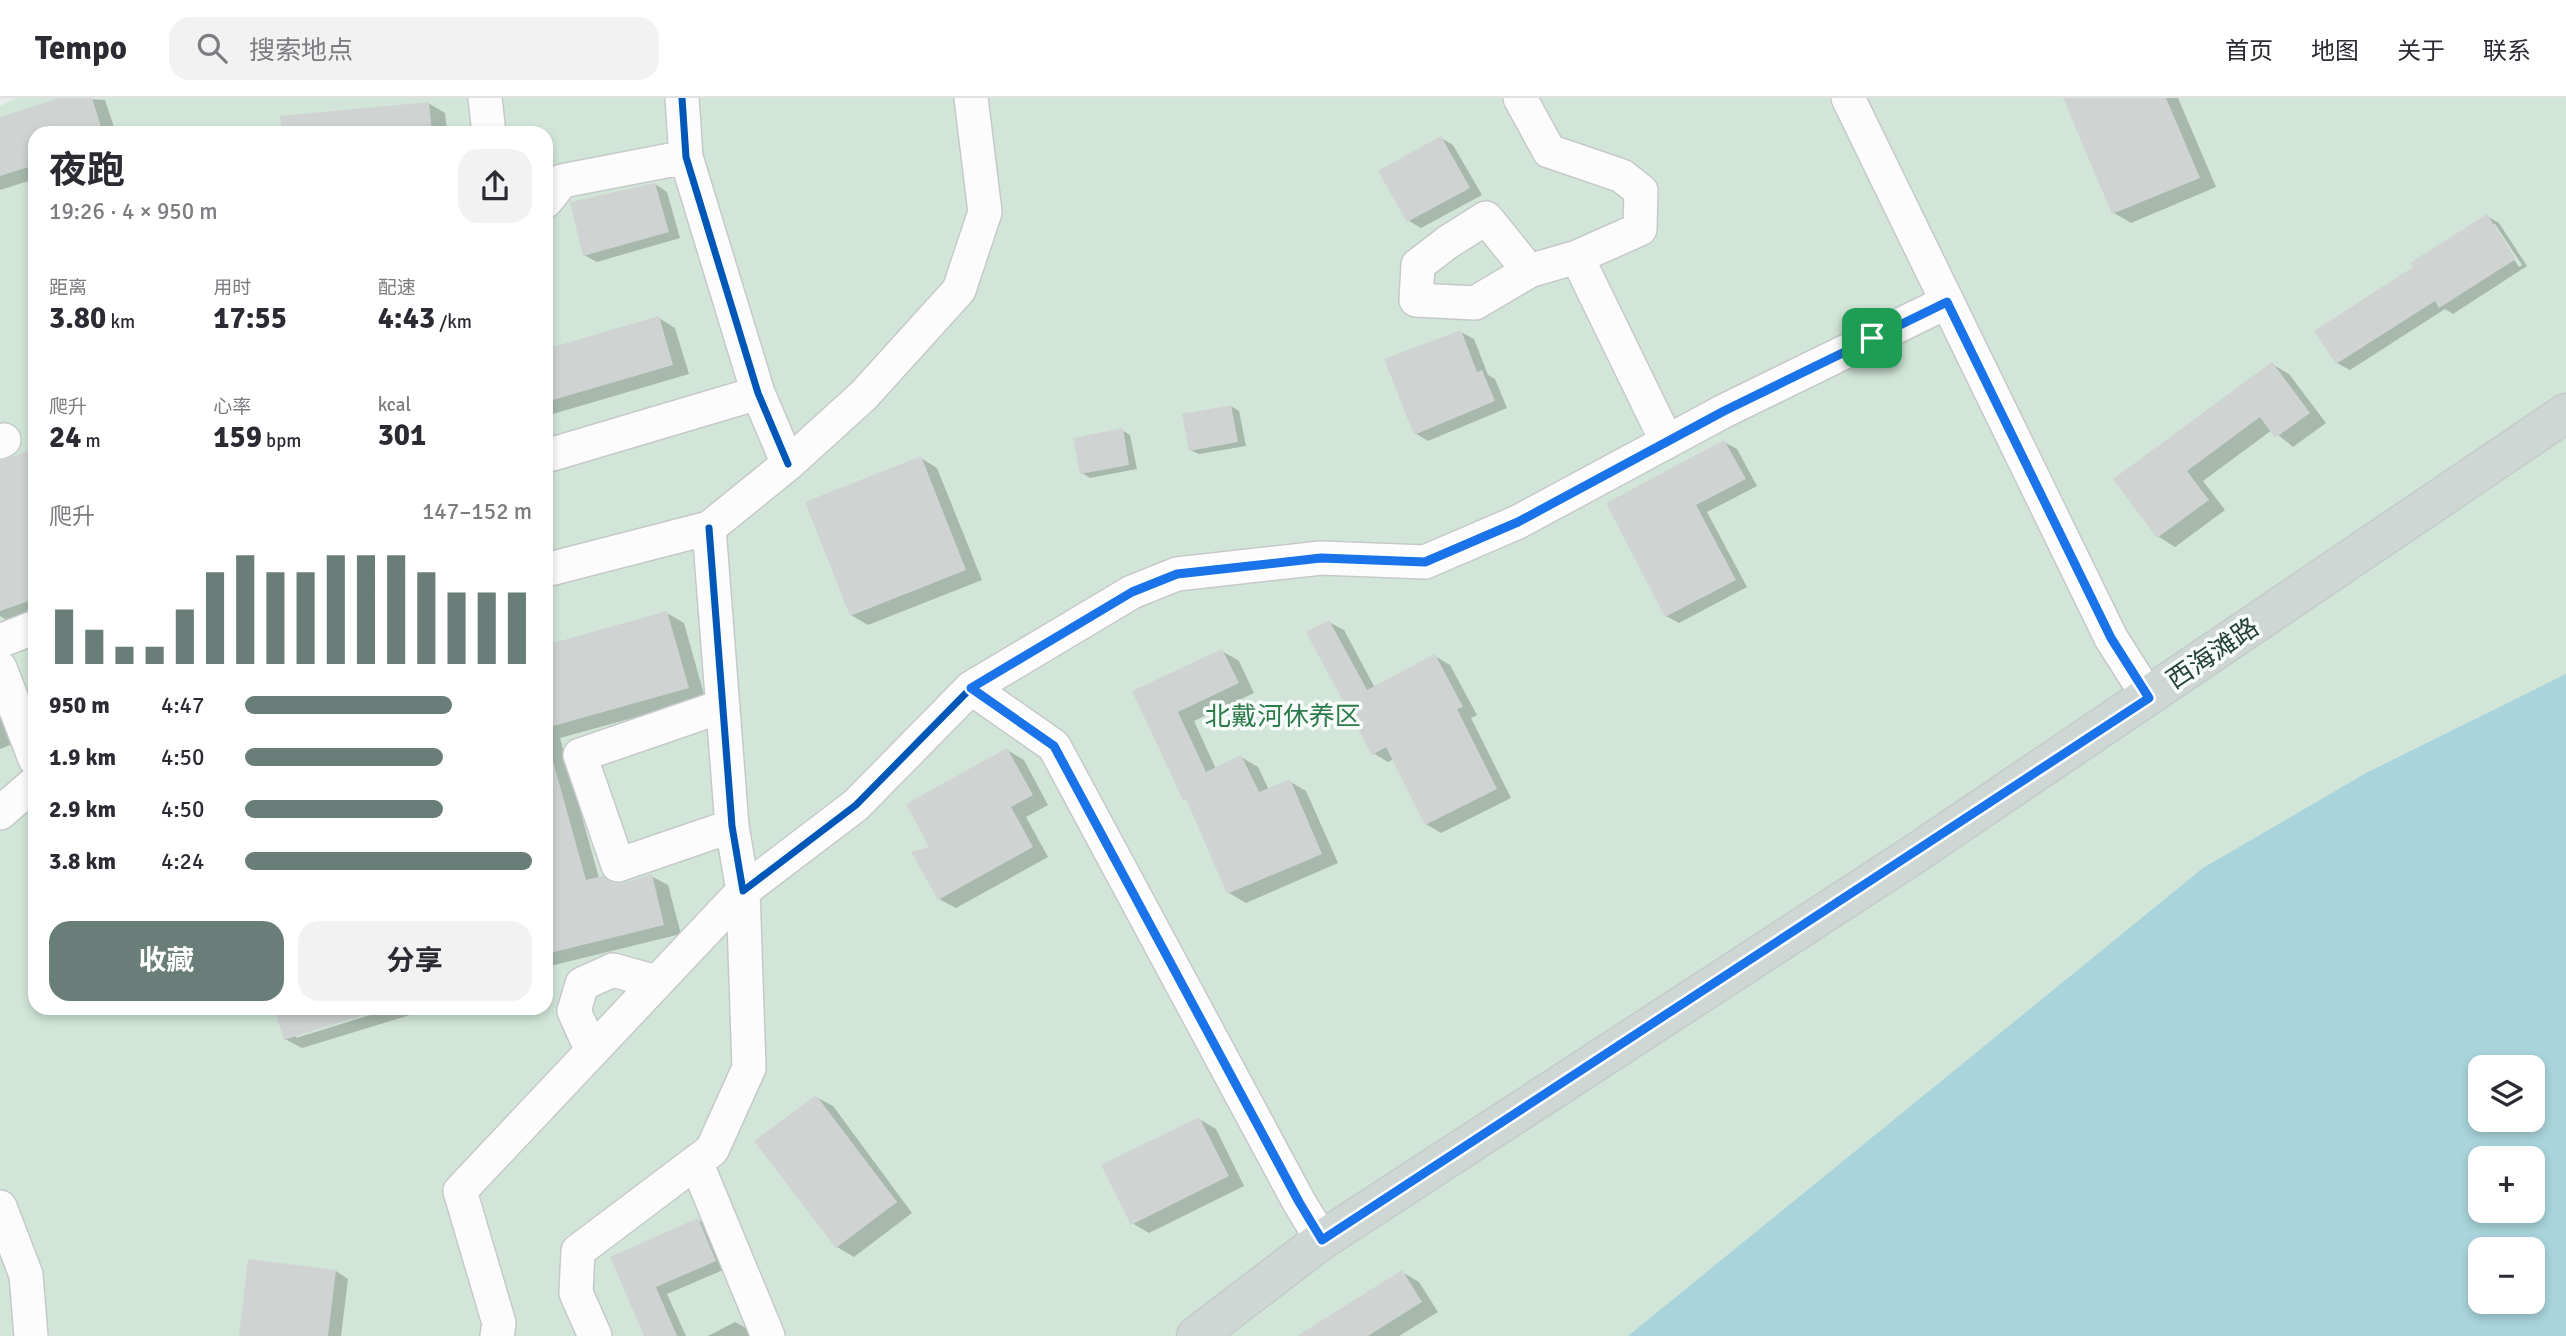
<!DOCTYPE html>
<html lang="zh">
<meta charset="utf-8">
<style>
body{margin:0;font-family:Signika,"Noto Sans SC",sans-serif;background:#f2f2f3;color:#2b2b33;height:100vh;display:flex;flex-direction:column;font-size:26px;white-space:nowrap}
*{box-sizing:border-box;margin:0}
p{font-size:23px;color:#7c7c81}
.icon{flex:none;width:38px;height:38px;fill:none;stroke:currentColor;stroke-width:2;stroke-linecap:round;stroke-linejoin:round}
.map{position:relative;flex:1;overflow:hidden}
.sheet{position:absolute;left:28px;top:28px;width:525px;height:889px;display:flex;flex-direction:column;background:#fff;border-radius:21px;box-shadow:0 4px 10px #0003}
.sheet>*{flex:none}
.buttons{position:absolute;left:2468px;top:957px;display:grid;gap:14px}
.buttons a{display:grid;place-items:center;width:77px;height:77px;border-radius:14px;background:#fff;box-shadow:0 4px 10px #0003;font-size:35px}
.pin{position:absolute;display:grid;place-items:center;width:60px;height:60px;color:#fff;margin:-30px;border-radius:14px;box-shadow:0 4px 10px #0006}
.round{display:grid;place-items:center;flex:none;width:74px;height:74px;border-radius:21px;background:#f2f2f3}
.overview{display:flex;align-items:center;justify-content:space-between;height:119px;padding:0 21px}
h1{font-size:38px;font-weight:700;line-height:52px}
.stats{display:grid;grid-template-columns:repeat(3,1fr);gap:10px;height:119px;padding:7px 21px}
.stats div{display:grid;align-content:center}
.stats b{font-size:30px;font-weight:700}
.stats small{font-size:19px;font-weight:400}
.stats p{font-size:19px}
.chart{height:196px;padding:14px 21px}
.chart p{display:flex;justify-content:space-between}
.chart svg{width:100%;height:126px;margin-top:7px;stroke:#697e78;stroke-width:6}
.action{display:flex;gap:14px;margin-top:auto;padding:14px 21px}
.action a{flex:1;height:80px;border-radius:21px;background:#697e78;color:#fff;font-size:28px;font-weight:700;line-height:80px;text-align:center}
.action a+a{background:#f2f2f3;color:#2b2b33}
ul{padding:0 21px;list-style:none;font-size:23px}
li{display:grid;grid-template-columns:112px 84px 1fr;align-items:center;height:52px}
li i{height:18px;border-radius:9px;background:#697e78}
header{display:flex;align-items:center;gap:42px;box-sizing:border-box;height:98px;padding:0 35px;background:#fff;border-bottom:2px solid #e1e1e2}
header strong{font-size:33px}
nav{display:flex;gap:38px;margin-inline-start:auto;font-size:24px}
.search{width:490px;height:63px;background:#f2f2f3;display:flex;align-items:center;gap:18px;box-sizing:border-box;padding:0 24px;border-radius:21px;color:#7c7c81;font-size:26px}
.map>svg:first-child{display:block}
.green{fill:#d1e6d8;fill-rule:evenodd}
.water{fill:#a9d4db;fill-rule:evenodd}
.shadow{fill:#0003;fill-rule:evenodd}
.building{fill:#cfd4d2}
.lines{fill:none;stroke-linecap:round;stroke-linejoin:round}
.minor-casing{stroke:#c5cac8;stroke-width:36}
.major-casing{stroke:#c3ccc9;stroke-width:41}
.minor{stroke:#fcfcfc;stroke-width:33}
.major{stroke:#cfd7d5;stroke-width:38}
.cycleway-casing{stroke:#f7fbf9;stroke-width:11}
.cycleway{stroke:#0057b8;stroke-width:7}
.route-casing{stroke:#fff;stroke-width:14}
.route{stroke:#1a73e8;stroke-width:9}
.labels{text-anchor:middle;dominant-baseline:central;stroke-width:7;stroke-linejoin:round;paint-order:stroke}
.street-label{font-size:26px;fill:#24423a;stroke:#f7fbf9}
.park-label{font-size:26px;fill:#2d7a4b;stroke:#f7fbf9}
</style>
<header>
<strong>Tempo</strong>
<div class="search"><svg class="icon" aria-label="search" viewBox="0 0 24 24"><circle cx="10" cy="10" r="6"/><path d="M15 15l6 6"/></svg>搜索地点</div>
<nav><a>首页</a><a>地图</a><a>关于</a><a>联系</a></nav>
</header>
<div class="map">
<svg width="2566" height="1238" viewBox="0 0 2566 1238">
<rect width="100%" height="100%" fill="#e8edeb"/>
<path class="green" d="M 17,0 L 2566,0 L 2566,1238 L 0,1238 L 0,8 ZM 35,35 L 546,35 L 546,910 L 35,910 ZM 2480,970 L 2532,970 L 2532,1022 L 2480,1022 ZM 2480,1060 L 2532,1060 L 2532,1113 L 2480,1113 ZM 2480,1152 L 2532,1152 L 2532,1204 L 2480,1204 Z"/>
<path class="water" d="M 2566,576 L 2566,1238 L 1628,1238 L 2203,770 L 2366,675 ZM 2480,970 L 2532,970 L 2532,1022 L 2480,1022 ZM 2480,1060 L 2532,1060 L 2532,1113 L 2480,1113 ZM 2480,1152 L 2532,1152 L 2532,1204 L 2480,1204 Z"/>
<path class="shadow" d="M 64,0 L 105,2 L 116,35 L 35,35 L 35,81 L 0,92 L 0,21 Z
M 2065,0 L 2178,0 L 2216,89 L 2131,125 L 2114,115 Z
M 428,5 L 445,15 L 447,35 L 284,35 Z
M 1441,40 L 1453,47 L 1482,97 L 1421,130 L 1409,123 Z
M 655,86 L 667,94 L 680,140 L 597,164 L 584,157 Z
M 2487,118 L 2499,125 L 2527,168 L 2453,216 L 2445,211 L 2350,272 L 2337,265 L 2415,170 ZM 2491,126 L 2495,126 L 2522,167 L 2519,169 Z
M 659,220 L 675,230 L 689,276 L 546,318 L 546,253 Z
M 1461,234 L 1474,241 L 1488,277 L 1495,281 L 1507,310 L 1428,343 L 1415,335 Z
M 2272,266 L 2289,276 L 2326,325 L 2293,349 L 2272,332 L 2203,383 L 2225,412 L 2175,449 L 2159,439 L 2116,382 Z
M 1231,308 L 1239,313 L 1246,348 L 1199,356 L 1190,352 Z
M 1122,332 L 1130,337 L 1137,371 L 1090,380 L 1082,375 Z
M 1724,344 L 1737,351 L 1757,388 L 1707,414 L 1747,489 L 1679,525 L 1666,518 L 1608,406 Z
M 35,353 L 35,516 L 10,524 L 0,518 L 0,364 Z
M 921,360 L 937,370 L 982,482 L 868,527 L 851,517 Z
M 667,515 L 684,525 L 705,600 L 560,640 L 599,780 L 616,787 L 651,778 L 668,787 L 681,836 L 546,869 L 546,548 Z
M 1329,524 L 1344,532 L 1375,590 L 1435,558 L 1450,567 L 1477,617 L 1471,620 L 1511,700 L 1441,735 L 1426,726 L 1394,661 L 1388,664 L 1373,655 Z
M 1222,553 L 1239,563 L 1254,595 L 1194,623 L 1216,671 L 1241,659 L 1258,669 L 1269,692 L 1289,683 L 1306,693 L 1338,765 L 1246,805 L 1229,795 L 1189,703 L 1185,701 L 1135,594 Z
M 0,592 L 20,643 L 0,651 Z
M 1007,652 L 1024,662 L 1048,707 L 1026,719 L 1048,759 L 956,810 L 939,801 L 932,750 Z
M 276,910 L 381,910 L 296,936 L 296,940 L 393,910 L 433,910 L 302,950 L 285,941 Z
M 816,999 L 833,1008 L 912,1115 L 854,1159 L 837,1149 Z
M 1199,1021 L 1216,1031 L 1244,1088 L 1149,1135 L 1132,1125 Z
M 698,1122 L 711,1130 L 728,1170 L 667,1196 L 686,1238 L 646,1238 L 612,1160 Z
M 336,1173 L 348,1181 L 341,1238 L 240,1238 Z
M 1402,1174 L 1419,1184 L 1438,1214 L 1399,1238 L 1300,1238 Z
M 735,1224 L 748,1231 L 751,1238 L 708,1238 Z"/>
<path class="building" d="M 59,0 L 92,0 L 103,35 L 35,35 L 35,67 L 0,78 L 0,19 Z
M 2063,0 L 2166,0 L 2200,80 L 2112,116 Z
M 429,4 L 432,35 L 282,35 L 280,18 Z
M 1441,38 L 1470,90 L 1407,124 L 1378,73 Z
M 655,85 L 669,134 L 583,158 L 570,104 Z
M 2487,116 L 2516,161 L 2439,210 L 2435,203 L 2336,266 L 2314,233 L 2413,169 L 2410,165 Z
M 659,218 L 673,267 L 546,304 L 546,251 Z
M 1461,232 L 1477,274 L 1482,272 L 1495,303 L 1414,337 L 1384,261 Z
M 2272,264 L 2310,315 L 2275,340 L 2260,319 L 2187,373 L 2209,402 L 2157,440 L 2113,381 Z
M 1231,307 L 1238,344 L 1189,353 L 1182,316 Z
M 1123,330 L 1129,367 L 1080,376 L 1073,340 Z
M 1724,342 L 1746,381 L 1696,407 L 1736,482 L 1665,519 L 1606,405 Z
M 35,351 L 35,501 L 0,513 L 0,363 Z
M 921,358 L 966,472 L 850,518 L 805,404 Z
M 667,513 L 689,590 L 546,630 L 546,547 Z
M 1329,522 L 1367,592 L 1435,556 L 1463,609 L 1457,611 L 1497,691 L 1425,727 L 1386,649 L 1372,657 L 1306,534 Z
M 1222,551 L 1239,585 L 1178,614 L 1206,674 L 1241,657 L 1259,694 L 1290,681 L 1322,756 L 1227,796 L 1186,701 L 1183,702 L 1132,593 Z
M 1007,650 L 1033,697 L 1011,709 L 1033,749 L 938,802 L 911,754 L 929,749 L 906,706 Z
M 551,656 L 586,782 L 603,778 L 614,786 L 624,785 L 652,776 L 664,827 L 546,856 L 546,657 Z
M 274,910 L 372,910 L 373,914 L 284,942 Z
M 816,997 L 897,1104 L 836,1150 L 754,1043 Z
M 1199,1019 L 1229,1078 L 1131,1127 L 1101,1067 Z
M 698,1120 L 716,1163 L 656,1189 L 677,1238 L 644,1238 L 610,1159 Z
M 248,1161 L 336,1172 L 328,1238 L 239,1238 Z
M 1402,1172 L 1422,1204 L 1368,1238 L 1297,1238 Z"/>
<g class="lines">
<defs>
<path id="minor" d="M 485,0 L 489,35
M 682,0 L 686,59 L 758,295 L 788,366
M 1520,0 L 1549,53 L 1622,78 L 1641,93 L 1640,131 L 1577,159 L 1529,173 L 1486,120 L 1448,144 L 1418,167 L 1416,202 L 1475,205 L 1529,173
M 1848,0 L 2111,540 L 2149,600
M 546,103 L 562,83 L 686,59
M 1577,159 L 1667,344
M 0,344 L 4,342
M 546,358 L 758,295
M 546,472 L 709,430 L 788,366 L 864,297 L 959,192 L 985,114 L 971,0
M 0,543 L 35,529
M 0,570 L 35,661
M 971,590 L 1054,648 L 1299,1104 L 1322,1142
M 723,608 L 580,657 L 618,767 L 732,728
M 0,715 L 35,685
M 592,953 L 574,913 L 582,886 L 613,872 L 656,884
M 696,1064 L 768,1238
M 0,1109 L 26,1177 L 31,1238
M 497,1238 L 499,1225 L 460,1093 L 743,793 L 856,707 L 971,590 L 1132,494 L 1177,476 L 1321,460 L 1425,464 L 1518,424 L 1724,313 L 1947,204
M 595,1238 L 576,1195 L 578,1153 L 712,1052 L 749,970 L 743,793 L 732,728 L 709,430"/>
<path id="major" d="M 1196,1238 L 1322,1142 L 1913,757 L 2566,315"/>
</defs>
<use href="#minor" class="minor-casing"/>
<use href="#major" class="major-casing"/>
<use href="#minor" class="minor"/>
<use href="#major" class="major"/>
<defs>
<path id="cycleway" d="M 682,0 L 686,59 L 758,295 L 788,366
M 709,430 L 732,728 L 743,793 L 856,707 L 971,590 L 1132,494 L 1177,476 L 1321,460 L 1425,464 L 1518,424 L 1724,313 L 1947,204
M 971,590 L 1054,648 L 1299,1104 L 1322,1142"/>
</defs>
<use href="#cycleway" class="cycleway-casing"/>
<use href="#cycleway" class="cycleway"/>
</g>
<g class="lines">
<defs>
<path id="route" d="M 1947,204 L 2111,540 L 2149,600 L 1322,1142 L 1299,1104 L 1054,648 L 971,590 L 1132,494 L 1177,476 L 1321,460 L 1425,464 L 1518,424 L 1724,313 Z"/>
</defs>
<use href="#route" class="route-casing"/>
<use href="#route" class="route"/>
</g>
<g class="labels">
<g class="street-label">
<text transform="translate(2213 556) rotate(-34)">西海滩路</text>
</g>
<g class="park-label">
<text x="1283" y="619">北戴河休养区</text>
</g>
</g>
</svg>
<div class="buttons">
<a><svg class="icon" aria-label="layers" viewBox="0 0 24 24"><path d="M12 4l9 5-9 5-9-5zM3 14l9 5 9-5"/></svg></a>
<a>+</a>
<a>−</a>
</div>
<div class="pin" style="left:1872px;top:240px;background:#1e9e55"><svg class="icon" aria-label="arrive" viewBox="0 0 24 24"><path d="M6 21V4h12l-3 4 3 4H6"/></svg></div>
<section class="sheet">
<div class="overview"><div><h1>夜跑</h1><p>19:26 · 4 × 950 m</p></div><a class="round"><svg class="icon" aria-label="share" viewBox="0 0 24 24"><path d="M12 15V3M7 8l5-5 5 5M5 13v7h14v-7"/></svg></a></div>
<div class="stats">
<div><p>距离</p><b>3.80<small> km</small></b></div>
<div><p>用时</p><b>17:55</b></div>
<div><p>配速</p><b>4:43<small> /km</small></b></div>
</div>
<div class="stats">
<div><p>爬升</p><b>24<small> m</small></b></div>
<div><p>心率</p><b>159<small> bpm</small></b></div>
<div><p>kcal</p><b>301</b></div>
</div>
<div class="chart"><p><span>爬升</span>147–152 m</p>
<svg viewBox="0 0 160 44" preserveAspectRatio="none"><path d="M5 44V25M15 44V32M25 44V38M35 44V38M45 44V25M55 44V12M65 44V6M75 44V12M85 44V12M95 44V6M105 44V6M115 44V6M125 44V12M135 44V19M145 44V19M155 44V19"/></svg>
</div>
<ul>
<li><b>950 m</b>4:47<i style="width:72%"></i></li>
<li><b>1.9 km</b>4:50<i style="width:69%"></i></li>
<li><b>2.9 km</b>4:50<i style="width:69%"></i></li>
<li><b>3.8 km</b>4:24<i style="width:100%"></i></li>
</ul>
<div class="action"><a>收藏</a><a>分享</a></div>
</section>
</div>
